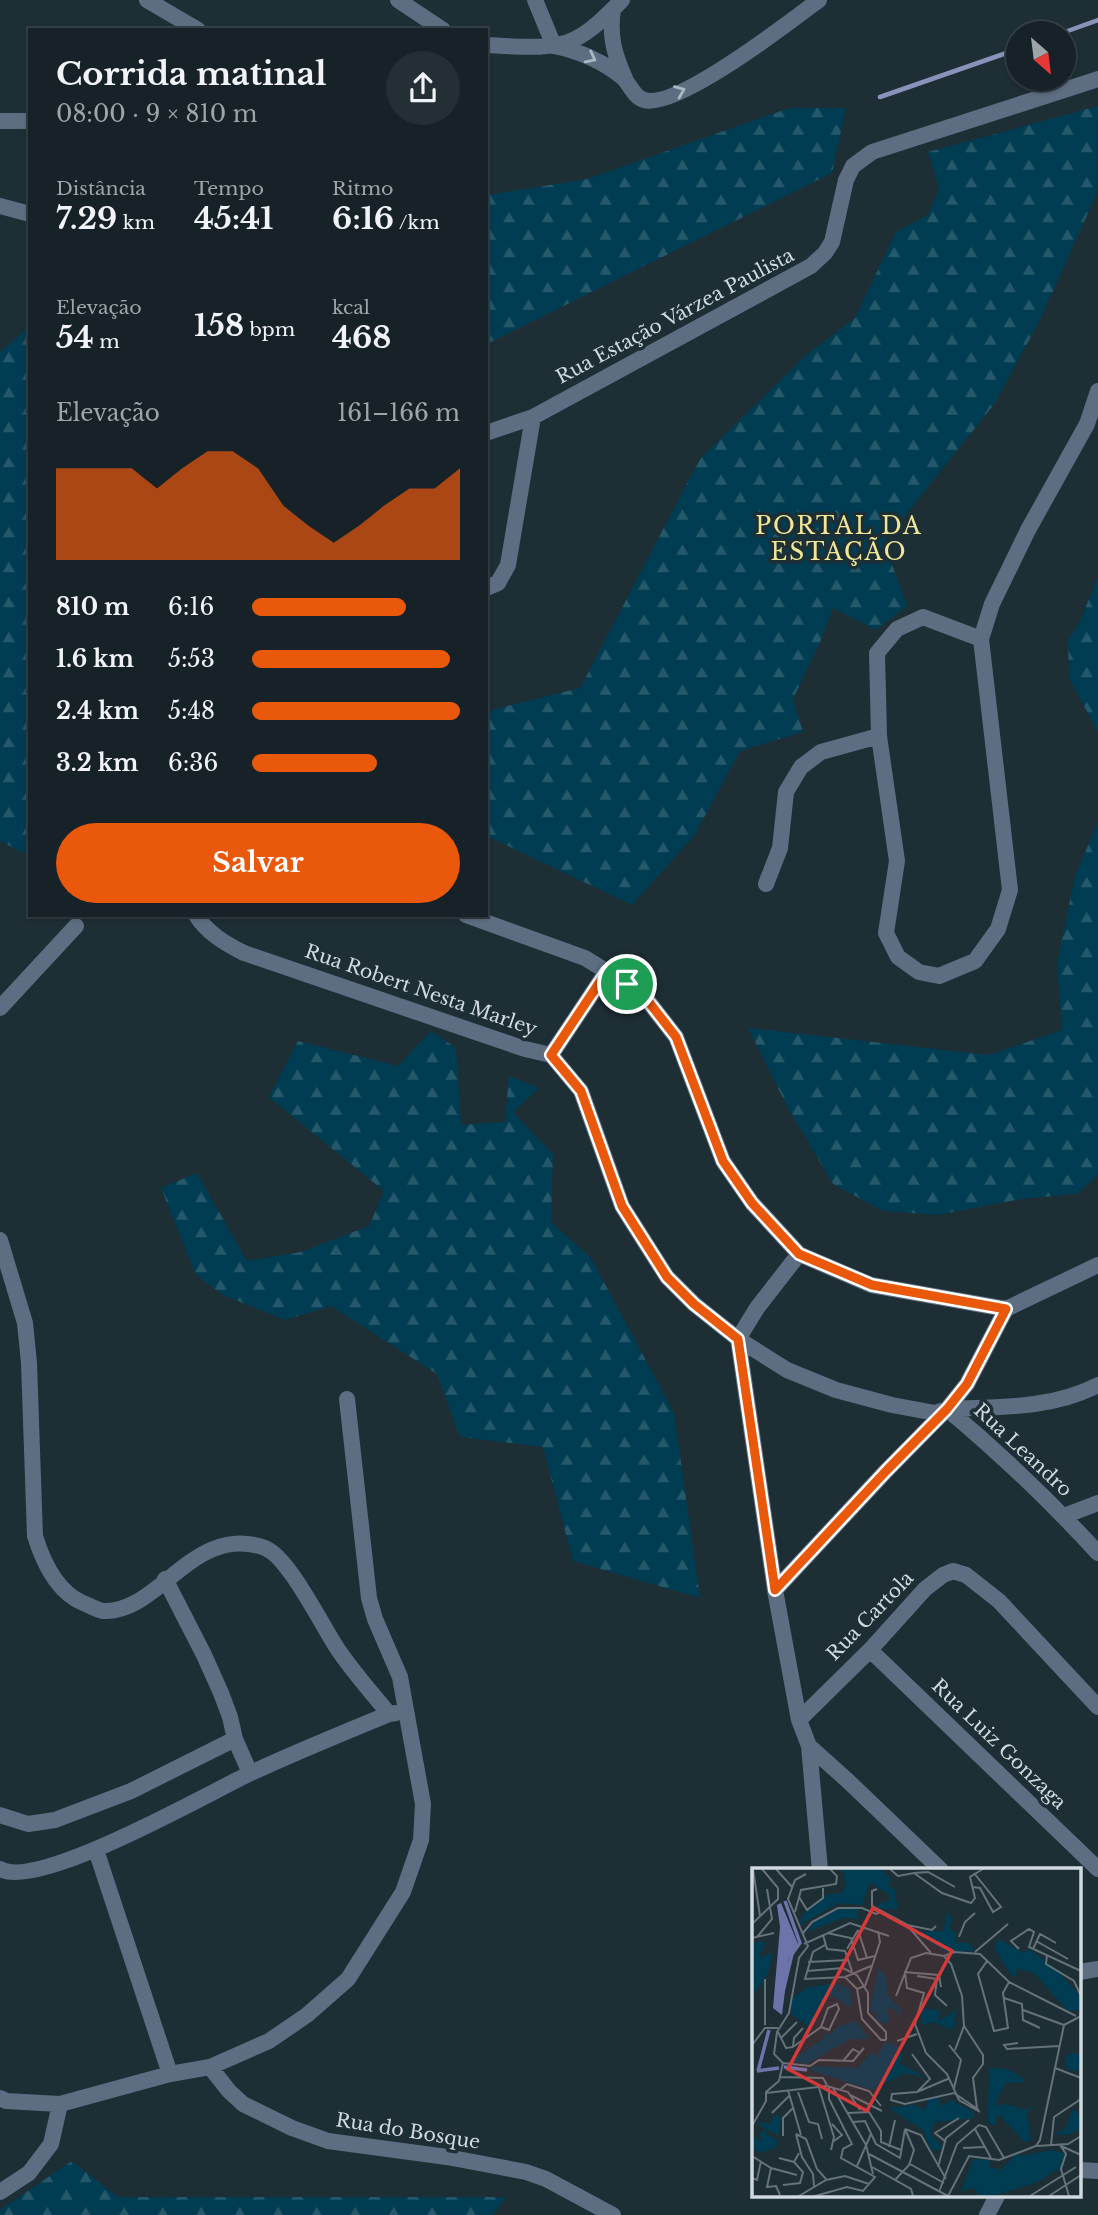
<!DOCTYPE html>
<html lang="pt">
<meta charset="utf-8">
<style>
body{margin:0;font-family:"Libre Baskerville",serif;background:#232f34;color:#f1f3f6;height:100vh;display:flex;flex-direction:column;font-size:26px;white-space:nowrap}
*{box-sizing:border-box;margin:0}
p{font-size:23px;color:#9ea4a8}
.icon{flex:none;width:38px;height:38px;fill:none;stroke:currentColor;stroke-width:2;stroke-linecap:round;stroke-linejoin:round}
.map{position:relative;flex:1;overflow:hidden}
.sheet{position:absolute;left:28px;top:28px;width:460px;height:889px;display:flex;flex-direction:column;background:#162228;border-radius:0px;box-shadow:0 2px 5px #0004,0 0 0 2px #353f45}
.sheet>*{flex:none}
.needle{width:46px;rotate:152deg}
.tools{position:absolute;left:1006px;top:21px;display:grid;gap:14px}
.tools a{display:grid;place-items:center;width:70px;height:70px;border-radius:50%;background:#162228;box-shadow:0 2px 5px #0004,0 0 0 2px #353f45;font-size:35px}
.pin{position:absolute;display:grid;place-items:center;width:60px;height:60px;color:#fff;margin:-30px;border:4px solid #fff;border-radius:50%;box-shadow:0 2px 7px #0007}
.round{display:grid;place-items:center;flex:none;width:74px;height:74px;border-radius:37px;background:#232f34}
.head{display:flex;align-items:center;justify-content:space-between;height:119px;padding:0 28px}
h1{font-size:32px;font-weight:700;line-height:52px}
.figures{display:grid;grid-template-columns:repeat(3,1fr);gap:10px;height:119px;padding:7px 28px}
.figures div{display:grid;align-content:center}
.figures b{font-size:30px;font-weight:700}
.figures small{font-size:19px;font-weight:400}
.figures p{font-size:19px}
.chart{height:196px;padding:14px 28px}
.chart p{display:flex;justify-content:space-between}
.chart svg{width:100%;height:126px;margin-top:7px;fill:#ea580c;opacity:.7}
.cta{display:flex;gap:14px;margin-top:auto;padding:14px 28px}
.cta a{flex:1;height:80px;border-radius:42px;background:#ea580c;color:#fff;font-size:28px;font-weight:700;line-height:80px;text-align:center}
ul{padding:0 28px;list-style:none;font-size:23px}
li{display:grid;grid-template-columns:112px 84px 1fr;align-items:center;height:52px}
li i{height:18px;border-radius:9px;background:#ea580c}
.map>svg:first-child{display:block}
.forest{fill:url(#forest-firs)}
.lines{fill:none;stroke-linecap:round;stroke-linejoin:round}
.stream{stroke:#8a92ba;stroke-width:4.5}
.minor{stroke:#5d6e82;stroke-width:16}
.oneway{stroke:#adb9c2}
.route-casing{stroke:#fff;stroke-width:14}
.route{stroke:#ea580c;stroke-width:9}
.labels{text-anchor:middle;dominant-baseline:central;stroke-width:7;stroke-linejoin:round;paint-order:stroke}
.street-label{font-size:19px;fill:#cfd9de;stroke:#1e2e35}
.quarter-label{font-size:23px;letter-spacing:2px;fill:#eee798;stroke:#1e2e35}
.inset-river{fill:none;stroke:#6d74aa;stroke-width:3.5}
.inset-road{fill:none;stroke:#657279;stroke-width:2}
.view{fill:#d53a3a;fill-opacity:0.15;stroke:#d53a3a;stroke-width:3.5}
.inset-edge{fill:none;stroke:#cfd9de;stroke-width:3.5}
</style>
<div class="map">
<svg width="1098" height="2215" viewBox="0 0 1098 2215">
<defs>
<pattern id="forest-firs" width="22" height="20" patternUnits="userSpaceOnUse" patternTransform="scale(1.75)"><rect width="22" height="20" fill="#003d52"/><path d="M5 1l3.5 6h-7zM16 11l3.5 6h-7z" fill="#24586a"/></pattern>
</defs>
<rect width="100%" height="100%" fill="#1e2e35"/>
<path class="forest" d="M 1098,106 L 1097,193 L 1040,320 L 995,403 L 884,542 L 907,606 L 876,630 L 833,608 L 820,642 L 793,699 L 803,732 L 740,751 L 694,836 L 632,905 L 487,836 L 487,714 L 495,709 L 580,688 L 700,459 L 805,356 L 855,318 L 896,232 L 928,215 L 939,189 L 928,152 Z
M 790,108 L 846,108 L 832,173 L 487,344 L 487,195 L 587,179 Z
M 30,318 L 30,856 L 0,841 L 0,352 L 22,333 Z
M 1098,577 L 1098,732 L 1069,678 L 1068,640 L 1079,623 Z
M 1098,822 L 1098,1175 L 1077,1194 L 1021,1199 L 938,1215 L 883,1211 L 833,1184 L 788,1108 L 748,1028 L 989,1055 L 1062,1030 L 1057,964 L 1075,876 Z
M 431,1031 L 456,1048 L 461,1125 L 505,1122 L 509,1076 L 539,1088 L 513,1112 L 553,1154 L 551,1222 L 591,1258 L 674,1413 L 700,1598 L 573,1561 L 543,1447 L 460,1437 L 437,1374 L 331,1306 L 285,1320 L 223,1295 L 196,1275 L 161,1188 L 197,1173 L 247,1261 L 301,1252 L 369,1226 L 384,1191 L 269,1097 L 298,1041 L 398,1066 Z
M 72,2161 L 118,2197 L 506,2197 L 493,2215 L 0,2215 L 0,2210 Z"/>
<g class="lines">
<path class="stream" d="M 1062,33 L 1098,20
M 880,97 L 1018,49"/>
<path class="minor" d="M 147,0 L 198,30
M 398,0 L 443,30
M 535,0 L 554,46
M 613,9 C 609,35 614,54 625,78
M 486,45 C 512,46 552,51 575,39 C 593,30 608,14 622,0
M 554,46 C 579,51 602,61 622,77 C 630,83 633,97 644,100 C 676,110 791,21 819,0
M 0,121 L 30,121
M 0,206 L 30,214
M 486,433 L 533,417 L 811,266 L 825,253 L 832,242 L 846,180 L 853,166 L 872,152 L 1098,79
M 486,588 L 498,583 L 508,565 L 533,417
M 981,639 L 923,617 L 897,629 L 877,653 L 879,736 L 897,861 L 886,933 L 898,957 L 919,972 L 939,976 L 975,961 L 998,929 L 1010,890 L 981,639 L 992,604 L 1028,530 L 1087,424 L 1098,391
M 766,884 L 780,848 L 786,792 L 801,767 L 821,752 L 879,736
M 196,915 C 207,933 226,944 244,953 L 525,1049 L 551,1055 L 581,1091 L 622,1206 L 667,1277 L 694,1304 L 738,1339 L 787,1370 L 836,1390 L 892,1405 L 935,1413 L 947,1409 C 999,1407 1051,1409 1098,1385
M 466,915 L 585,958 L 627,984 L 648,1001 L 676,1037 L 723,1161 L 752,1203 L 799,1254 L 871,1285 L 1006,1309 L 1098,1265
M 0,1008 L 76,926
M 551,1055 L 607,971
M 0,1240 L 25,1323 L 29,1363 L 35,1536 C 43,1562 57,1592 83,1603 C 89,1605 97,1610 103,1611 C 159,1614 194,1522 265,1548 C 289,1557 323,1628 339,1651 C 354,1673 372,1693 389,1714
M 799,1254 L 757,1308 L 738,1339 L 775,1590 L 799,1720 L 809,1746 L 820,1870
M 947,1409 C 1001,1454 1051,1502 1098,1553
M 1064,1516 L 1098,1503
M 165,1579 L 204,1655 L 221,1693 L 230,1717 L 235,1739 L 250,1773
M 775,1590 L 886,1471 L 947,1409 L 967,1384 L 1006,1309
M 870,1650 L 1098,1869
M 799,1720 L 870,1650 L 925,1589 L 943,1575 L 953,1571 L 966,1575 L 999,1601 L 1098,1707
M 809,1746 L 848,1781 L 941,1870
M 0,1815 L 28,1824 L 55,1820 L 131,1791 L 235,1739
M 96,1850 L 170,2074
M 0,1869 C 38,1891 208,1793 251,1773 C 296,1752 343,1733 389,1714 L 396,1713
M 1079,1972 L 1098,1969
M 210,2067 L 229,2091 L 243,2104 L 292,2128 L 328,2141 L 447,2157 L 526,2172 L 546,2179 L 613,2215
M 0,2098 L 6,2101 L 60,2104 L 170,2074 L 210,2067 L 269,2041 L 307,2015 L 348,1979 L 403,1892 L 421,1840 L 423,1804 L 400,1677 L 375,1619 L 369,1598 L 347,1399
M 1079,2170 L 1098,2171
M 0,2192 L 29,2173 L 51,2144 L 60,2104
M 987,2215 L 997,2196"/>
</g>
<defs><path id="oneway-chevron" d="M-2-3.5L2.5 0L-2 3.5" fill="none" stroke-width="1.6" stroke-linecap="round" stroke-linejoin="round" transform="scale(1.75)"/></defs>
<g class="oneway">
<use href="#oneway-chevron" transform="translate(591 58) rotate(27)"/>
<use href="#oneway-chevron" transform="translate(680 91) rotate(-22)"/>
</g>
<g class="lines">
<defs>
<path id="route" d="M 607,971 L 648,1001 L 676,1037 L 723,1161 L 752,1203 L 799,1254 L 872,1285 L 1006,1309 L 967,1384 L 947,1409 L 886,1471 L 775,1590 L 738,1339 L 694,1304 L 667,1277 L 622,1206 L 581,1091 L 551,1055 Z"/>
</defs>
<use href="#route" class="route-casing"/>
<use href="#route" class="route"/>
</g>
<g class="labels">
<g class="street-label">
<text transform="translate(675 316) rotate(-28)">Rua Estação Várzea Paulista</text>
<text transform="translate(421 990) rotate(19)">Rua Robert Nesta Marley</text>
<text transform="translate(1023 1450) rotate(43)">Rua Leandro</text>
<text transform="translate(870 1616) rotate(-46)">Rua Cartola</text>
<text transform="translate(999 1744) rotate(44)">Rua Luiz Gonzaga</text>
<text transform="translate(408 2131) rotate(9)">Rua do Bosque</text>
</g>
<g class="quarter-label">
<text x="839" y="526">PORTAL DA<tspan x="839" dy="26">ESTAÇÃO</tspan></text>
</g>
</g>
<g transform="translate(752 1868)">
<rect width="329" height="329" fill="#1e2e35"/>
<path d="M 90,1 L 129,1 L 139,11 L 136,19 L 142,19 L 146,42 L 127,40 L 126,36 L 137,33 L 137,27 L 118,14 L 110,37 L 87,35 L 47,57 L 51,47 L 76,26 L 88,26 L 94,17 ZM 86,41 L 105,41 L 107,51 L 89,50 L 56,64 L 62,54 ZM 194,44 L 201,51 L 197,59 L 204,65 L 204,75 L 217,75 L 223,83 L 193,84 L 163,64 L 192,63 ZM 247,71 L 271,85 L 277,81 L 305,102 L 329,129 L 329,142 L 316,143 L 283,106 L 265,100 L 264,108 L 260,108 L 242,80 ZM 2,74 L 14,74 L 7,89 L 21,85 L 15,107 L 0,129 ZM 126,100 L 134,108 L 136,127 L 150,143 L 146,150 L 145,142 L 135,140 L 138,153 L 133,156 L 124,152 L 125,144 L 118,143 ZM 83,115 L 98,121 L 100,140 L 78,127 L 57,159 L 40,146 L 40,130 L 55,120 ZM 171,140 L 188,143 L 186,153 L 205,142 L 201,152 L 205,155 L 198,162 L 182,154 L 169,157 ZM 104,153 L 117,171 L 99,171 L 54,196 L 39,193 L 72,170 L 73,164 L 78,167 L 85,159 ZM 133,174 L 144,177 L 150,185 L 148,196 L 175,210 L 153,205 L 120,222 L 58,202 L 61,198 L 105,200 L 120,184 L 125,189 ZM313 194a9 9 0 1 1 18 0a9 9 0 1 1-18 0ZM 237,200 L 255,201 L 273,211 L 272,215 L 254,214 L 242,238 L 254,236 L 274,242 L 281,237 L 275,247 L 279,272 L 273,274 L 246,246 L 242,258 L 236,254 ZM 177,230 L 186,230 L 190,239 L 198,232 L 222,244 L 222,250 L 183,254 L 178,266 L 192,280 L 180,283 L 171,262 L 137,240 L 163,237 L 173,242 ZM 321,241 L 329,248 L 329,260 L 317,267 L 301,266 L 313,261 ZM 23,247 L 29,249 L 27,267 L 15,262 L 13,266 L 26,272 L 24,279 L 9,285 L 0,280 L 0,268 L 9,273 L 8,264 L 14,262 L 4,254 L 18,256 ZM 301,282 L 313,286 L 309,299 L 286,314 L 241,328 L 227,328 L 223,320 L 209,323 L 221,291 L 237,292 L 237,299 L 249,302 L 267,283 L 268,288 Z" fill="#003d52"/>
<path d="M 29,35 L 46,76 L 37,90 L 30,147 L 21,140 L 28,59 L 25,37 Z" fill="#6d74aa"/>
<path class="inset-river" d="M 29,132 L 40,86 L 48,75 L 33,33M 32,199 L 55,202M 5,203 L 27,200M 6,203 L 17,162"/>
<path class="inset-road" d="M 1,1 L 8,48M 10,1 L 26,20M 24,1 L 40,19M 138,1 L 146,8 L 162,5 L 190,25 L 219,35 L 223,30 L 218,9 L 231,1M 162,5 L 176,4 L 203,19M 221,19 L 228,20 L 241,44 L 249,39 L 222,5M 125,21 L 120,23 L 120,38 L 154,56 L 179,85M 47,29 L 55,42 L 71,30 L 71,20M 43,44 L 49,22 L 84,16 L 85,8 L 78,1M 0,56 L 26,31 L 26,20M 155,57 L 180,62 L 184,58M 106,62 L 115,90M 51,65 L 60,54 L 86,40 L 110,40 L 124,46 L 131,43M 75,65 L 99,70 L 106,92 L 123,88M 71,67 L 75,81 L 93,83 L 100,103M 5,69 L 20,51 L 15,21M 207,69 L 213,54 L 223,45M 0,70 L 22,65M 284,73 L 316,91M 52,76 L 98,55 L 137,68M 73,77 L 61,84 L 53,111 L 93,109 L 105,121 L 110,151 L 129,172 L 134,172M 95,81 L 106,62M 267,81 L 259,73 L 277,61 L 282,64 L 277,79 L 329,103M 281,81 L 288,66 L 304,75M 223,84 L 256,56M 295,87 L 294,96 L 322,113 L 329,128M 192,88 L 202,84 L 228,86 L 257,114 L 324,148M 192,88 L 199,96 L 210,128 L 212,158 L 203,182M 235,93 L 226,106 L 242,163 L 256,160 L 251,125 L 257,114M 56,94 L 96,92M 55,103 L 91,100 L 105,107 L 116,125 L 116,145 L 134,164 L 134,172M 152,104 L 187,107 L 189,119M 153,104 L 155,120 L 172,125 L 163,156 L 174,185 L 195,206 L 207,232 L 228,244M 165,108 L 185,111 L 183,127 L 195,138M 93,109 L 119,98M 105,121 L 113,118 L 120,98 L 128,74 L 126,63M 144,128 L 159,90 L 174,85 L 192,88M 252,130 L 270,136 L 271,152 L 288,160M 271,142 L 312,157M 13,157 L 13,111M 212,158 L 231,187 L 231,196 L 221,210 L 225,240M 26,164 L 34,180 L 41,179M 29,170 L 45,154M 145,173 L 165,166M 266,175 L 252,177 L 255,181 L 307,178M 0,177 L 13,160 L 26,160M 197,177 L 209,192 L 202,220M 41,179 L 69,159 L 76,140 L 85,136 L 87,141 L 77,162 L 69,159M 41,179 L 42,170 L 51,160M 160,186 L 178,211 L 165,224 L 198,210M 92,192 L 101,181 L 108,185M 31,195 L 58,198 L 67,192 L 101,193 L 112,180M 303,200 L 329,210M 28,209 L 71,210 L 75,217M 67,220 L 82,269 L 79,282M 81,220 L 114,277 L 121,306M 89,221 L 95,216 L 117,223 L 129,238M 36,222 L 49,267M 46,224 L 57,254 L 66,256 L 70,271M 165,224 L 140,226 L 139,232 L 153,236 L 202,225 L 227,242M 14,225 L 75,218 L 96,224 L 108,242M 98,227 L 130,243M 20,245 L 37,228M 96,245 L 117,244 L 129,263 L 129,274 L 149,282M 101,254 L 113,253 L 124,276 L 148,290 L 153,261M 80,256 L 90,267 L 82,273M 0,258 L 14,233 L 14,224 L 27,213 L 31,195 L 22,186 L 25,164 L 37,145 L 47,90 L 56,78 L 36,31 L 43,12 L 54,6M 153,261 L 169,267 L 194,311M 223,261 L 239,290M 44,266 L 50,289 L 61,306 L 62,318M 44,266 L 54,271 L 65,301 L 74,311M 31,268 L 31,250 L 41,240M 194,274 L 183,265 L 207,250M 299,277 L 302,249 L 329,231M 308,277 L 314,286 L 309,301 L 317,328M 285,278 L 316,276 L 329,268M 309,278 L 329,287M 137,279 L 143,252M 211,280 L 232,279M 117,286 L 196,328M 0,288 L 19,300 L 45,307M 27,290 L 42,294 L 47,285M 158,296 L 192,315M 105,298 L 119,266M 120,299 L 159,321 L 161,328M 186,299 L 194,270 L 217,252M 19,300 L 15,319 L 24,318 L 28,327M 0,310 L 5,312 L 9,293M 143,312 L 157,297 L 162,282 L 153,261M 31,317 L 48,315 L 51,304 L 42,294M 187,324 L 205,276 L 227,257 L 234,259 L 252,290M 47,328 L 74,312 L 93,308 L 117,316M 63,328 L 95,319 L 111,323 L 123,309 L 89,290 L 91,281 L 100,276 L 77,231 L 77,218M 196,328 L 217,288 L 247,292 L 284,278 L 288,272 L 312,157 L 329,148M 278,328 L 324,299M 297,328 L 329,307"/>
<path class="view" d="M 121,40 L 200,83 L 115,243 L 36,201 Z"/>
<rect width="329" height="329" class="inset-edge"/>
</g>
</svg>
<div class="tools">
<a><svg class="needle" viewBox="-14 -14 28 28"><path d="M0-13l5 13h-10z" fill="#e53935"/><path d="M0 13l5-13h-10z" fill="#9ea4a8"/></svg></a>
</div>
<div class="pin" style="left:627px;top:984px;background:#1e9e55"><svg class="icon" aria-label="arrive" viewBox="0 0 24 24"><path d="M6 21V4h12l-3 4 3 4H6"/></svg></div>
<section class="sheet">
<div class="head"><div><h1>Corrida matinal</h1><p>08:00 · 9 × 810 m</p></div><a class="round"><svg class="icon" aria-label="share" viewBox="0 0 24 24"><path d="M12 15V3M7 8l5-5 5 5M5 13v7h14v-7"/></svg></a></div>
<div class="figures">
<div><p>Distância</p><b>7.29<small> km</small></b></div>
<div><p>Tempo</p><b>45:41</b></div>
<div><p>Ritmo</p><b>6:16<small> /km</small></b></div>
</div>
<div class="figures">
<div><p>Elevação</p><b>54<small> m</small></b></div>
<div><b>158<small> bpm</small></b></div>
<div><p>kcal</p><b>468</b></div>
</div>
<div class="chart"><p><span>Elevação</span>161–166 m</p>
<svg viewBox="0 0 160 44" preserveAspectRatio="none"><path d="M0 44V12L10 12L20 12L30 12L40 19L50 12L60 6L70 6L80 12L90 25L100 32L110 38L120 32L130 25L140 19L150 19L160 12V44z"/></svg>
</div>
<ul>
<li><b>810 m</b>6:16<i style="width:74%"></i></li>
<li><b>1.6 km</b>5:53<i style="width:95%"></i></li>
<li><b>2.4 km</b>5:48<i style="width:100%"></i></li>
<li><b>3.2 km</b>6:36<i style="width:60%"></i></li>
</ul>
<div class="cta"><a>Salvar</a></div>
</section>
</div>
